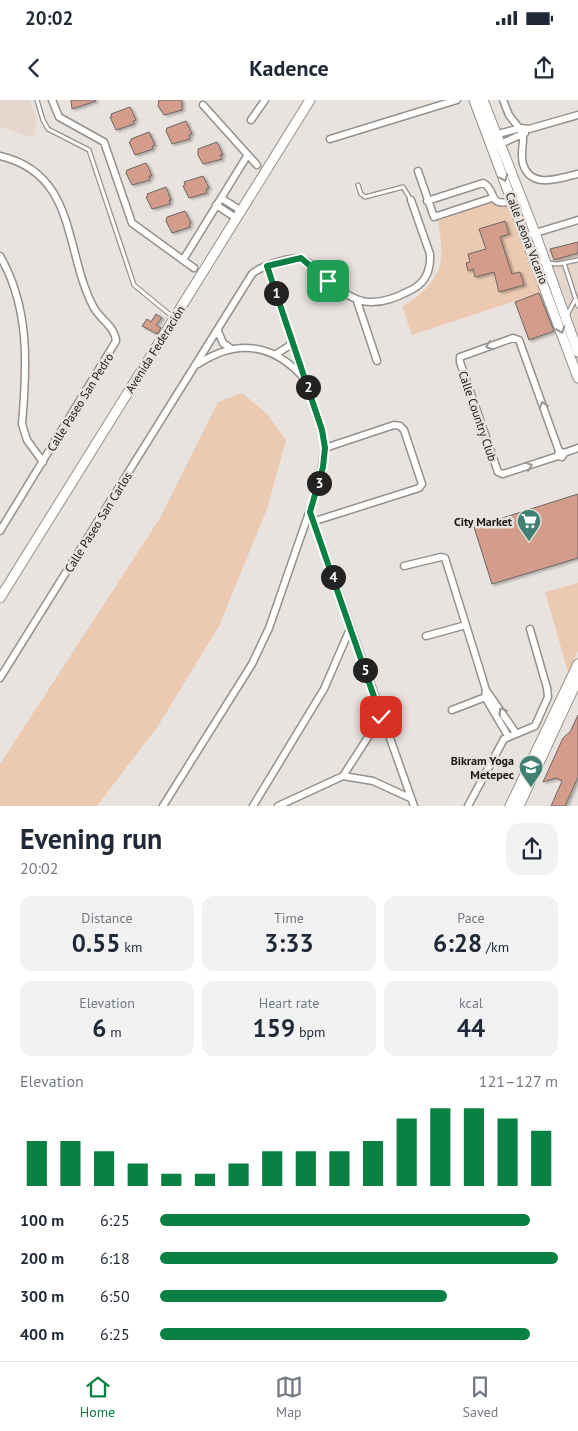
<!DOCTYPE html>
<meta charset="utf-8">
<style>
body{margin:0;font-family:"PT Sans",sans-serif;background:#f2f2f3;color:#1f2937;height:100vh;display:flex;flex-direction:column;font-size:19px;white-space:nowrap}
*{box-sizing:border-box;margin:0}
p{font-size:16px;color:#747a83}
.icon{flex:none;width:28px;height:28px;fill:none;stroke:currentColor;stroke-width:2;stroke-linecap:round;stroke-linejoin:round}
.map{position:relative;height:706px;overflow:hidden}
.sheet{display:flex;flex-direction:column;background:#fff;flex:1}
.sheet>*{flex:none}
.pin{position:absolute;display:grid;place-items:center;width:42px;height:42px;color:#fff;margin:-21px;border-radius:10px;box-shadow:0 2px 8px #0006}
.km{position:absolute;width:25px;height:25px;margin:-12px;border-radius:50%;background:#222;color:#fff;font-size:14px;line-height:25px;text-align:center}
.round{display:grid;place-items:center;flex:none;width:52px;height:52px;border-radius:15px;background:#f2f2f3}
.head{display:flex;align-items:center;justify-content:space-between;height:85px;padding:0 20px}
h1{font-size:28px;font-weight:700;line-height:38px}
.metrics{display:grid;grid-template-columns:repeat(3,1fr);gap:8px;height:85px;padding:5px 20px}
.metrics div{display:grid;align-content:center;border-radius:12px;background:#f2f2f3;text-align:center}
.metrics b{font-size:25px;font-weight:700}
.metrics small{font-size:14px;font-weight:400}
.metrics p{font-size:14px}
.chart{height:140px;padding:10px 20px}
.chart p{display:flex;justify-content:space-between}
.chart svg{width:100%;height:90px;margin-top:5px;stroke:#0b8043;stroke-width:6}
ul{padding:0 20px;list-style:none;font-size:16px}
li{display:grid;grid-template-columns:80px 60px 1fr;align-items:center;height:38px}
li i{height:12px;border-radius:6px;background:#0b8043}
.status{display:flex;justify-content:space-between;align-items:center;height:35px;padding:0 25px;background:#fff;direction:ltr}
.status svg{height:14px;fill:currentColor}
header{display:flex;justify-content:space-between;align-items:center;height:65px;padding:0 20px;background:#fff;font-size:22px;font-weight:700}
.dock{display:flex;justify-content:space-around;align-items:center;height:70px;border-top:1px solid #e0e1e3;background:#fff;font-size:14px;color:#747a83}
.dock a{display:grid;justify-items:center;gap:2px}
.dock .on{color:#0b8043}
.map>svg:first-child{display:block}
.built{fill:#e5d7ce}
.green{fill:#ecc9b1}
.building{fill:#d49d8b;stroke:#6d6764;filter:url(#shadow)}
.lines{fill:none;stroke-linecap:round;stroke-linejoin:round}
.lane-casing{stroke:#96908c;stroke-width:5.5}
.street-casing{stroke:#96908c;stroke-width:9}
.secondary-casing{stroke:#96908c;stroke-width:11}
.lane{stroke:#fff;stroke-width:3}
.street{stroke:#fff;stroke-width:6}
.secondary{stroke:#fff;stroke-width:9}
.oneway{stroke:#989796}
.route-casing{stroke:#fff;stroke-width:10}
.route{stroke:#0b8043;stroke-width:6}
.labels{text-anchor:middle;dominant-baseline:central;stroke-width:5;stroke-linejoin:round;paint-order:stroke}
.street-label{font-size:12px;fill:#1a1816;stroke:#e9e3df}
.poi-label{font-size:12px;font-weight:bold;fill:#1a1816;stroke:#e9e3df;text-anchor:end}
</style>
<div class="status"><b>20:02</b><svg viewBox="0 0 49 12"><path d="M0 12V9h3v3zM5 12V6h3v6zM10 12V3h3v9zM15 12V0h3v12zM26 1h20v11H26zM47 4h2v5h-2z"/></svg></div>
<header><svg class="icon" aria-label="back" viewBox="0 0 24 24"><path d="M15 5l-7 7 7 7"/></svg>Kadence<svg class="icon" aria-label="share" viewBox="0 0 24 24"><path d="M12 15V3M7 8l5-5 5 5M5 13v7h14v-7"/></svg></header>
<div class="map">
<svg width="578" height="706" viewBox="0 0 578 706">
<defs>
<filter id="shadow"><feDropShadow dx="2.5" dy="1.5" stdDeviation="1" flood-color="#0004"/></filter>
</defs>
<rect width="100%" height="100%" fill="#e9e3df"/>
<path class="built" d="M 0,0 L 30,0 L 37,21 L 33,38 L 0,27 Z
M 578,142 L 578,236 L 548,150 Z"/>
<path class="green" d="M 490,103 L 509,107 L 542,192 L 412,235 L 402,206 C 410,203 415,198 421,193 C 446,171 443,151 438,121 Z
M 242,293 L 267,314 L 286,340 L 267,409 L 219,526 L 158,626 L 97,706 L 0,706 L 0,664 L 160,418 L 218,302 Z
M 578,483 L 578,551 L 568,572 L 545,492 Z"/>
<path class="building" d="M 71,0 L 96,0 L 96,1 L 72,9 Z
M 159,0 L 182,0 L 182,10 L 164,15 L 158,6 Z
M 130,7 L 136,20 L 133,21 L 134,24 L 116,30 L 110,17 L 112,17 L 111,14 Z
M 186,21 L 192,34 L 189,35 L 190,39 L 172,44 L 166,31 L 167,28 Z
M 149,32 L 155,45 L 152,46 L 153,49 L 135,55 L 129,42 L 131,41 L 131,39 Z
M 217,42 L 223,55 L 220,55 L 222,59 L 203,64 L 198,55 L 198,49 Z
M 146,63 L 152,76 L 149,76 L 150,80 L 132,85 L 126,73 L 127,70 Z
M 203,76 L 209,88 L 206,89 L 207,93 L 189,98 L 183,86 L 185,85 L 184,82 Z
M 166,87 L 171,100 L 169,100 L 170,104 L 152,109 L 146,97 L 148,96 L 147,94 Z
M 185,111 L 191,123 L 189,124 L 190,127 L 172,133 L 166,121 L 167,117 Z
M 505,121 L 509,134 L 500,137 L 512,174 L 520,172 L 524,185 L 499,192 L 494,172 L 475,177 L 473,169 L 468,171 L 466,163 L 470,162 L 468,154 L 486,149 L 479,129 Z
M 578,142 L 578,153 L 554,160 L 550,149 Z
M 539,193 L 554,231 L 529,240 L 515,202 Z
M 156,214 L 162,218 L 156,225 L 161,228 L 157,234 L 142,226 L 147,219 L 151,222 Z
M 578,394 L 578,458 L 492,484 L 474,427 Z
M 578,615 L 578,677 L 565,706 L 551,706 L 562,681 L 556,678 L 543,682 L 563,638 L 570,632 Z"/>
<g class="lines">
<defs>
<path id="lane" d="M 37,0 L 43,20 L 48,29 L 89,50 L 134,185 L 174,218
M 358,85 L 361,94 L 365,97 L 403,87 L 411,100
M 547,163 L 558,164 L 578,160
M 564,163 L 578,206
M 566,217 L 575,200"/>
<path id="street" d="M 52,0 L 59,17 L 104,42 L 132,123 L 194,168
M 503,0 L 509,15 L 523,33 C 524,43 520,54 523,64 C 531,90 560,78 578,74
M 203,5 L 257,65
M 251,20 L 265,0
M 494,35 L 521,28 L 529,29 L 578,15
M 330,39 L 457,0
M 498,45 L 525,33
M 0,56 C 77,74 64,150 93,206 C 99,219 115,226 116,241 L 0,431
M 418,71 L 434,117 L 492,98
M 221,98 L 240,110
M 427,101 L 483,83 C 498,90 486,108 513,101
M 216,105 L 236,118
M 532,134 L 578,120
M 0,156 C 30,208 27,266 22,324 L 27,340 L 43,362
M 183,160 L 247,56
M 357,201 L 377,261
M 218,231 L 223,243 L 230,248
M 276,254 L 289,246 L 292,241
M 198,264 C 236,239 272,243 303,277
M 564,353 L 578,348
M 558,356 L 559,351 L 564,353 L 562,357 L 558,356 L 503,374 L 498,372 L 460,262 L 460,257 L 513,238 L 519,240 L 559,351
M 310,412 L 414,706
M 315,421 L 419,388 L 422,384 L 404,330 L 400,326 L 394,325 L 325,348
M 404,466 L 441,457 L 445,458 L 479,567 L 486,590 L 485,597 L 508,636
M 426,536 L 466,525
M 0,578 L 252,174 C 259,167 293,155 302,159 C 310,161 317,170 323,176 C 353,203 371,211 409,191 C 425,184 431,171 430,154 L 411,100
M 486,590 L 516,633
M 452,610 L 488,596
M 343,676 L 381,617
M 163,706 L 252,564 L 269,528 L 319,384 L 325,348 L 322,330 L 267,166
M 253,706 L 324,589 L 350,529
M 278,706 L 343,676 L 373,681 L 410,698
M 468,706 L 504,639 L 535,626 L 548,597 L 547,588 L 530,529"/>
<path id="secondary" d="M 474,0 L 578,278
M 483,0 L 535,133 L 578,252
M 0,498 L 310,0
M 510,706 L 578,564
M 519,706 L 578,579"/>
</defs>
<use href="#lane" class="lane-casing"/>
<use href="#street" class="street-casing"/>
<use href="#secondary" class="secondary-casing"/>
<use href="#lane" class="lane"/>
<use href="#street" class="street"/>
<use href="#secondary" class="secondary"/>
</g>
<defs><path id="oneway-chevron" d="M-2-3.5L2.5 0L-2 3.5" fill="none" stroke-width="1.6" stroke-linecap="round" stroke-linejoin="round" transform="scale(1.25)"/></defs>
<g class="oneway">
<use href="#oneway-chevron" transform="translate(504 78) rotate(69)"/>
<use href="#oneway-chevron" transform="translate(561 230) rotate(70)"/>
<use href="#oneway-chevron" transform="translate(489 246) rotate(161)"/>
<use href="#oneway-chevron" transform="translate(543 305) rotate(-109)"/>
<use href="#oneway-chevron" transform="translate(529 366) rotate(-18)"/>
<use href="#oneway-chevron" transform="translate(502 611) rotate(-123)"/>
</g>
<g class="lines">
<defs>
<path id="route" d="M 328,181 L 301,158 L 267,166 L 322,330 L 325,348 L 323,367 L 310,412 L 381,617"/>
</defs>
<use href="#route" class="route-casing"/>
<use href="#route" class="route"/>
</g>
<defs>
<symbol id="supermarket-pin" viewBox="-11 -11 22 30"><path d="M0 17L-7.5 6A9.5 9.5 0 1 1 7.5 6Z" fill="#3f8173" stroke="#e9e3df"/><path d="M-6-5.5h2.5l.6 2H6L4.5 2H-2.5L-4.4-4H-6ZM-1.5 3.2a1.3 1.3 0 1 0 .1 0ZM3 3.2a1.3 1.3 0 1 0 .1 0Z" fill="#fff"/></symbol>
<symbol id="school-pin" viewBox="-11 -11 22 30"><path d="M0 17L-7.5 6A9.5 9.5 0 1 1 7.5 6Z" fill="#3f8173" stroke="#e9e3df"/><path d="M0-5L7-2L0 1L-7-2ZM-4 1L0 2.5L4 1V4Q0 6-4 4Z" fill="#fff"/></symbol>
</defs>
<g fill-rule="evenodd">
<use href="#supermarket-pin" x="515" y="407" width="28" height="38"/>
<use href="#school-pin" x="517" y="653" width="28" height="38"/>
</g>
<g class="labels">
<g class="street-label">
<text transform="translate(527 138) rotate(69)">Calle Leona Vicario</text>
<text transform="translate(155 249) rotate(-58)">Avenida Federación</text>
<text transform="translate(80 302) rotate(-58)">Calle Paseo San Pedro</text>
<text transform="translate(478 316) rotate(71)">Calle Country Club</text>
<text transform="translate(98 422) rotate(-58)">Calle Paseo San Carlos</text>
</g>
<g class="poi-label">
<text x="512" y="421">City Market</text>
<text x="514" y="660">Bikram Yoga<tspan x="514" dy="14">Metepec</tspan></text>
</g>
</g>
</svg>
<div class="pin" style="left:328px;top:181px;background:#1e9e55"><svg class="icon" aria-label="arrive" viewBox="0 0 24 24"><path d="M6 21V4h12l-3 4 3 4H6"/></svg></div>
<div class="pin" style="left:381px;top:617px;background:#d93025"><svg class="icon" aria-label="check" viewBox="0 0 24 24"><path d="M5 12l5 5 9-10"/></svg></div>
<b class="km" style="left:276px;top:193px">1</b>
<b class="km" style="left:308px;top:287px">2</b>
<b class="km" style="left:319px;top:383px">3</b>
<b class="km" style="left:333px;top:477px">4</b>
<b class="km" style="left:365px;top:570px">5</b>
</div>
<section class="sheet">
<div class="head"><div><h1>Evening run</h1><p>20:02</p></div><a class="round"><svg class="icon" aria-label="share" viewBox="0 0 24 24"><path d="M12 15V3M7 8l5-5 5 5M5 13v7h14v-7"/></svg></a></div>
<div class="metrics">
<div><p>Distance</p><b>0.55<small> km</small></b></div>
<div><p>Time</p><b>3:33</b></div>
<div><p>Pace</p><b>6:28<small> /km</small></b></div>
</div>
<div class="metrics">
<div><p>Elevation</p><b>6<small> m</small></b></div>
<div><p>Heart rate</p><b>159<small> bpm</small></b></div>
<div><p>kcal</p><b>44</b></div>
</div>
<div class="chart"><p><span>Elevation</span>121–127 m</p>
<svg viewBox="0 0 160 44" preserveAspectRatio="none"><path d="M5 44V22M15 44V22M25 44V27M35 44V33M45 44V38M55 44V38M65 44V33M75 44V27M85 44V27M95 44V27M105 44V22M115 44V11M125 44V6M135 44V6M145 44V11M155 44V17"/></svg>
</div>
<ul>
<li><b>100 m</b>6:25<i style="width:93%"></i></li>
<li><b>200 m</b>6:18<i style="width:100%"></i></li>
<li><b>300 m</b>6:50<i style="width:72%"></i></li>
<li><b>400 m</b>6:25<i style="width:93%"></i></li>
</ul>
</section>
<nav class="dock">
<a class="on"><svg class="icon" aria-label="home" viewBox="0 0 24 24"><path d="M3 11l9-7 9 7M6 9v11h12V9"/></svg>Home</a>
<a><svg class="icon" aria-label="map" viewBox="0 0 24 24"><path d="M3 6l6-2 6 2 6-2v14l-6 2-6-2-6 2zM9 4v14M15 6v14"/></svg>Map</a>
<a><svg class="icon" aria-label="saved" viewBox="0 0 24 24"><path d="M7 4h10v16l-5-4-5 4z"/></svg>Saved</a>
</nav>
